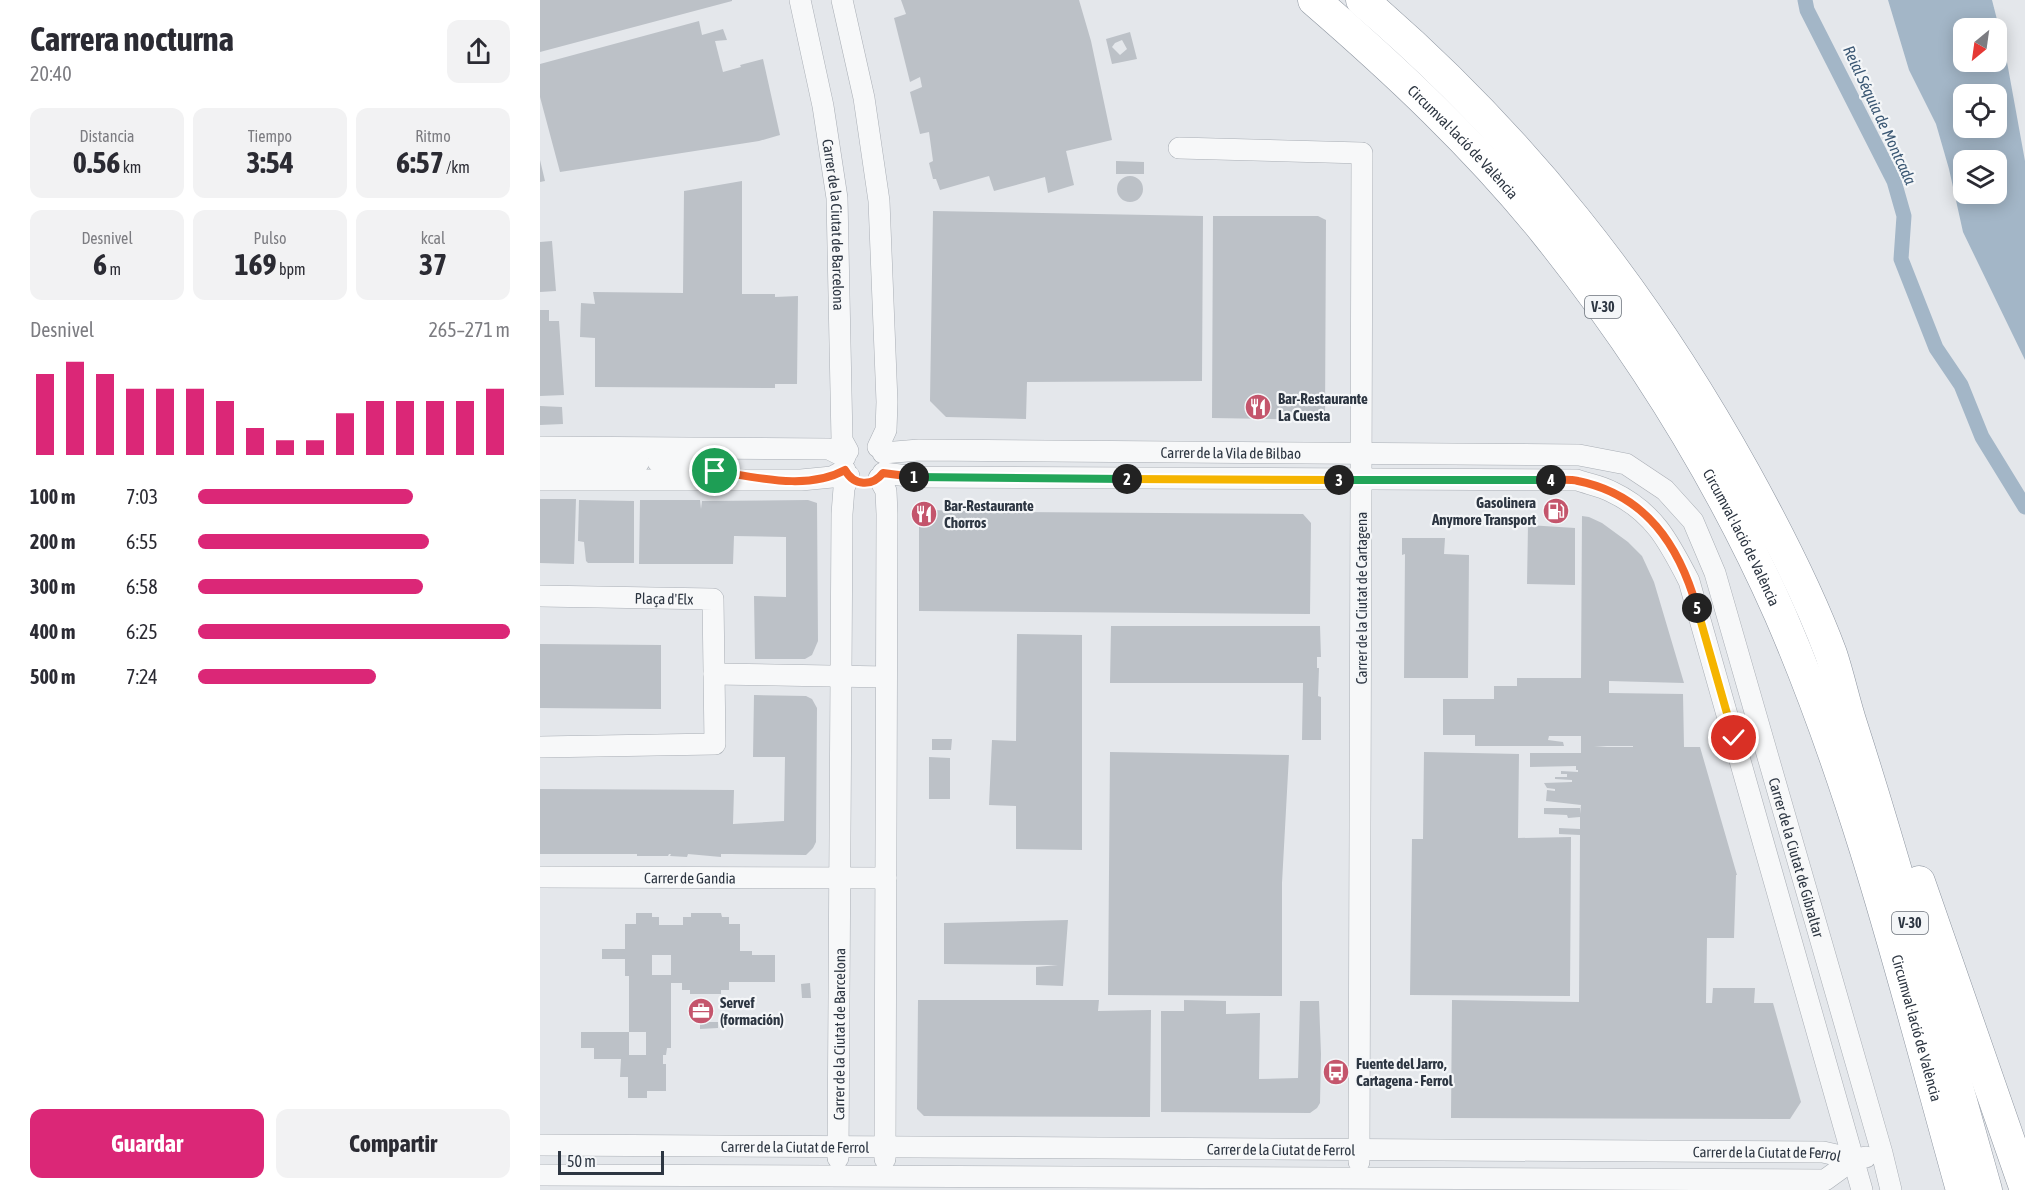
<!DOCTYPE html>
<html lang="es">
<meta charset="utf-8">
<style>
body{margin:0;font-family:"Asap Condensed",sans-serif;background:#f2f2f3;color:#2b2b33;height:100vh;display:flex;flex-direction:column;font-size:22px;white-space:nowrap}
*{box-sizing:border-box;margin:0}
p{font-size:20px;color:#7c7c81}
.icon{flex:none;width:33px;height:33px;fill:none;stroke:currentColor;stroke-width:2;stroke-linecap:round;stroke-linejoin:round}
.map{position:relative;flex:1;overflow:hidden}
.side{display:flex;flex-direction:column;background:#fff;width:540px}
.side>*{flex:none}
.needle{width:39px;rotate:209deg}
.tools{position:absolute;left:1413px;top:18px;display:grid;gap:12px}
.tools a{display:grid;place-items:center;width:54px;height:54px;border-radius:12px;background:#fff;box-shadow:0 3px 15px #0003;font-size:30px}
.scale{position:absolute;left:18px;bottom:15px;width:106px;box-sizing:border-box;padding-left:6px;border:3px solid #2d3642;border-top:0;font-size:16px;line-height:21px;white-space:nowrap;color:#2d3642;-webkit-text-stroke:4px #f4f6f8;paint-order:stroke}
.pin{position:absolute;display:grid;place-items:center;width:51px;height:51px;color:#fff;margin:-26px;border:3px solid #fff;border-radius:50%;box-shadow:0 2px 6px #0007}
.km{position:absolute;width:30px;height:30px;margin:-15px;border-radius:50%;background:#222;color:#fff;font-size:16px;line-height:30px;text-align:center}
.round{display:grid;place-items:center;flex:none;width:63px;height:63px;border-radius:12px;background:#f2f2f3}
.overview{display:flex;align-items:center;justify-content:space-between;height:102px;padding:0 30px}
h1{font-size:33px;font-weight:700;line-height:45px}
.stats{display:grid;grid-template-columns:repeat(3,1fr);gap:9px;height:102px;padding:6px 30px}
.stats div{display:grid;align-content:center;border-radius:12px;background:#f2f2f3;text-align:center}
.stats b{font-size:30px;font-weight:700}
.stats small{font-size:16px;font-weight:400}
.stats p{font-size:16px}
.chart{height:168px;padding:12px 30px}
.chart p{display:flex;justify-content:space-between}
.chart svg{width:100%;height:108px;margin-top:6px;stroke:#db2777;stroke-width:6}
.action{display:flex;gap:12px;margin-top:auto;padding:12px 30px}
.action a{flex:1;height:69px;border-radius:12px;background:#db2777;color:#fff;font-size:24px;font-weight:700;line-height:69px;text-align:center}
.action a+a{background:#f2f2f3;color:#2b2b33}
ul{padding:0 30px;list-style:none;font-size:20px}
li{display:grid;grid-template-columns:96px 72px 1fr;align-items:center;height:45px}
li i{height:15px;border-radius:8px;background:#db2777}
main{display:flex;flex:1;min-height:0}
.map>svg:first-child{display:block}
.water{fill:#a3b6c7;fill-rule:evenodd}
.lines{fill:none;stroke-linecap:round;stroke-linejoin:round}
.canal{stroke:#a3b6c7;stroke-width:15}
.building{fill:#bcc1c7;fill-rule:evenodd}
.minor-casing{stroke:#a9aeb5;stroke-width:22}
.highway-casing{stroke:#8d95a0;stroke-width:33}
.minor{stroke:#f7f8f9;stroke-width:21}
.highway{stroke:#fff;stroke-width:32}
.split-1-casing{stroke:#fff;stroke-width:12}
.split-2-casing{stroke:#fff;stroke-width:12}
.split-3-casing{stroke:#fff;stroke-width:12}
.split-4-casing{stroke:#fff;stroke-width:12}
.split-5-casing{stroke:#fff;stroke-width:12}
.split-6-casing{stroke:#fff;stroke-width:12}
.split-1{stroke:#f0652b;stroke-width:8}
.split-2{stroke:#22a559;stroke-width:8}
.split-3{stroke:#f5b400;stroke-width:8}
.split-4{stroke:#22a559;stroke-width:8}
.split-5{stroke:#f0652b;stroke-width:8}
.split-6{stroke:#f5b400;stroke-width:8}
.labels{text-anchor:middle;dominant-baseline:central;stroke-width:4.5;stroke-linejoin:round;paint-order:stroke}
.shield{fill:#f4f6f8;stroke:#697079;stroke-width:1.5}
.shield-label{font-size:14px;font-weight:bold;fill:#2d3642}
.street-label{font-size:15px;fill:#2d3642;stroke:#f4f6f8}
.poi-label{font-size:15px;font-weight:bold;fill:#2d3642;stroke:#f4f6f8;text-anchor:start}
.water-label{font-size:16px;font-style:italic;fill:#3a5773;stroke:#f4f6f8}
</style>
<main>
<section class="side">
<div class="overview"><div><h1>Carrera nocturna</h1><p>20:40</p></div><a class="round"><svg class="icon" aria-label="share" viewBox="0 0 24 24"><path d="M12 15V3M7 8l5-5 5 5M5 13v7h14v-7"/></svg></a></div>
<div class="stats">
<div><p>Distancia</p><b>0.56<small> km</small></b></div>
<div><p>Tiempo</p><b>3:54</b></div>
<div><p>Ritmo</p><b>6:57<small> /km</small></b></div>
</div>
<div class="stats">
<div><p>Desnivel</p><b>6<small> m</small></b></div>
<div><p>Pulso</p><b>169<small> bpm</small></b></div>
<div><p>kcal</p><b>37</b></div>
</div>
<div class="chart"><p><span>Desnivel</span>265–271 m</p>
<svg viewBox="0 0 160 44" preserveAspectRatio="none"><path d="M5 44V11M15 44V6M25 44V11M35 44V17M45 44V17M55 44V17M65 44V22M75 44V33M85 44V38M95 44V38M105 44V27M115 44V22M125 44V22M135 44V22M145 44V22M155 44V17"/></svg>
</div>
<ul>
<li><b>100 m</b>7:03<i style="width:69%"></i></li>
<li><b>200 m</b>6:55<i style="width:74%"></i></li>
<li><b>300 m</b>6:58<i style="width:72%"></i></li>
<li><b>400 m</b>6:25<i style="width:100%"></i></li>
<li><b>500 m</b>7:24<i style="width:57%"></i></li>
</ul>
<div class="action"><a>Guardar</a><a>Compartir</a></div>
</section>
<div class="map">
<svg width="1485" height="1190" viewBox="0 0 1485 1190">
<rect width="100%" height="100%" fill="#e4e7eb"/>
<path class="water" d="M 1348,0 L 1452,0 L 1465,51 L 1485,161 L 1485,360 L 1423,232 L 1409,169 L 1396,124 L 1369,70 ZM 1424,28 L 1456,28 L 1456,62 L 1424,62 ZM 1424,94 L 1456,94 L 1456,128 L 1424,128 ZM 1424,160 L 1456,160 L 1456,194 L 1424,194 Z"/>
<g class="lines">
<path class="canal" d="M 1265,0 L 1267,10 L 1354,181 L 1364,216 L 1361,259 L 1396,348 L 1421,385 L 1442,437 L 1485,507"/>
</g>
<path class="building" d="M 0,0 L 192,0 L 192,1 L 0,52 Z
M 361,0 L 539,0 L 551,41 L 572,140 L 526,151 L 534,185 L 508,193 L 505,177 L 454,191 L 449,176 L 400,190 L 396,179 L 393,179 L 389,163 L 393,161 L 389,132 L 380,134 L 370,92 L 382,87 L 380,77 L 370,82 L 354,18 L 366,14 Z
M 159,21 L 162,35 L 183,29 L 187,40 L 175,41 L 183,72 L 201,67 L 200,65 L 223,59 L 240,135 L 219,141 L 20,172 L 0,97 L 0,64 Z
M 590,32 L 597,59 L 572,64 L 566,39 ZM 582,40 L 587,49 L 580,55 L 572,47 L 575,43 Z
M 0,160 L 5,181 L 0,182 Z
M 576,161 L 604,162 L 604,174 L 576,174 Z
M577 189a13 13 0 1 1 26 0a13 13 0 1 1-26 0Z
M 202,181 L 202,294 L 235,294 L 235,297 L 258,296 L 257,384 L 235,384 L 235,388 L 55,387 L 55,338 L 40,337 L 41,303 L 55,304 L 53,292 L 143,293 L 144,191 Z
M 393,211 L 663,216 L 662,381 L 487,382 L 486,419 L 406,417 L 390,401 Z
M 673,216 L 778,216 L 786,220 L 785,420 L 672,418 Z
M 12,241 L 16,291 L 0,292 L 0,242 Z
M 0,310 L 9,310 L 9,321 L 19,321 L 24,395 L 0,396 Z
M 0,406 L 22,407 L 23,424 L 0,425 Z
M 0,499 L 36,499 L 34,564 L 0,563 Z
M 39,500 L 94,501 L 94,563 L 48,563 L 46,561 L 44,542 L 38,541 Z
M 100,500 L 160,500 L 161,509 L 162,501 L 268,500 L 277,503 L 278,641 L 272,655 L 265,659 L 215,659 L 214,596 L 246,597 L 246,537 L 194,536 L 193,564 L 99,564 Z
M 1007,509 L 1020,509 L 1020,513 L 1007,512 Z
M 390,510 L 463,512 L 763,514 L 771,523 L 770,614 L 379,611 L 379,515 L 382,512 Z
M 1042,516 L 1049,517 L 1062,523 L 1088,542 L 1102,556 L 1114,582 L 1144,683 L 1069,681 L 1069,693 L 1143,694 L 1144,747 L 1160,747 L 1197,875 L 1196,875 L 1194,938 L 1167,938 L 1166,1003 L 1172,1003 L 1173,988 L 1215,988 L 1214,1003 L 1233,1003 L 1261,1102 L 1250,1119 L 911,1118 L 912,1000 L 1039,1002 L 1040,835 L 1019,834 L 1019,828 L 1040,829 L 1040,817 L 1028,818 L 1027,815 L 1004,814 L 1004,808 L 1040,808 L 1040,814 L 1041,805 L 1006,801 L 1007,790 L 1015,791 L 1015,789 L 1007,788 L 1004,783 L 1032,782 L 1032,780 L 1015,779 L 1015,777 L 1027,777 L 1027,774 L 1021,774 L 1021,771 L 1038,772 L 1038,770 L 1036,770 L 1036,766 L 990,767 L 990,753 L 1041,753 L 1041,736 L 1009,736 L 1008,740 L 1023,742 L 1024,746 L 935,746 L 935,735 L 903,735 L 903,699 L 954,699 L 954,686 L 977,686 L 977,678 L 1041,678 ZM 1067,746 L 1093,746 L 1093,747 L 1054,747 Z
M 988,525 L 1035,528 L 1035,585 L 987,584 Z
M 862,538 L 905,538 L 904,554 L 929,555 L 928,678 L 864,678 L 865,554 L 862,555 Z
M 571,626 L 780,626 L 781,657 L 777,657 L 777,668 L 779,668 L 778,696 L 781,697 L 781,740 L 762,740 L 763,683 L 570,683 Z
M 477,634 L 542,635 L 542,850 L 476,849 L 476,806 L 449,805 L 452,740 L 476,741 Z
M 0,644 L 121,645 L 121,709 L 0,708 Z
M 214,695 L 266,696 L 272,699 L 277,708 L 276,842 L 273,848 L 266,855 L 191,854 L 181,854 L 181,857 L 148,854 L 147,857 L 130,856 L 131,854 L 129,854 L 128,856 L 97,856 L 97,854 L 0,854 L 0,789 L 194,790 L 193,824 L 244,821 L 245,757 L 213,757 Z
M 392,739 L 412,739 L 411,750 L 392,750 Z
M 570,752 L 749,755 L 742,883 L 742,996 L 568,995 Z
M 884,752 L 979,754 L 978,838 L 1031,837 L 1030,996 L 870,995 L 872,839 L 883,839 Z
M 389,757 L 410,758 L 410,799 L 389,799 Z
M 96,913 L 112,913 L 112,917 L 119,917 L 119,925 L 143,925 L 143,917 L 151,917 L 151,913 L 181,913 L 182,917 L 189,917 L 189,924 L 200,924 L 200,951 L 212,951 L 212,955 L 235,955 L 235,982 L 189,982 L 189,990 L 181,990 L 181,994 L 150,994 L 150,990 L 142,990 L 142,983 L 131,983 L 131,1048 L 127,1048 L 126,1055 L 123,1055 L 123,1064 L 126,1064 L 126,1091 L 107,1091 L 107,1098 L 88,1098 L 88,1077 L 80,1077 L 81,1059 L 54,1059 L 54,1048 L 41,1048 L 41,1032 L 89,1032 L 89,1055 L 106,1055 L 106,1032 L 89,1032 L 89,976 L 85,976 L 85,959 L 62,959 L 62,949 L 85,949 L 85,924 L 96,924 ZM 112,955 L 131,955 L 131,975 L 112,975 Z
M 528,920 L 523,986 L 496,985 L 496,967 L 518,965 L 404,964 L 404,923 Z
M 270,983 L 271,998 L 262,998 L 261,984 Z
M 378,1000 L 559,1000 L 558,1011 L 611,1010 L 610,1117 L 384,1116 L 377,1109 Z
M 644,1000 L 686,1001 L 686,1014 L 720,1013 L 719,1079 L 758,1078 L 760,1001 L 779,1001 L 781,1054 L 780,1103 L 777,1108 L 770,1113 L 621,1112 L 621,1011 L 644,1011 Z
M 160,1022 L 178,1022 L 178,1028 L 160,1029 Z"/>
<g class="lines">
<defs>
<g id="minor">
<path id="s1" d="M 260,0 L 283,106 L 297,198 L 302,440 L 308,451"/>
<path d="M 302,0 L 324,98 L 339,201 L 347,402 L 346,430 L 338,447"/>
<path d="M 639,148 L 822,153 L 819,1162"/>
<path d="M 0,447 L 289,449 L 305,457"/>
<path id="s2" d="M 343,453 L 379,450 L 1039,455 L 1086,464 L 1125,490 L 1153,521 L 1175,573 L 1342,1153 L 1351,1190"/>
<path d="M 0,462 L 99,462"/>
<path d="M 118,462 L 164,470"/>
<path d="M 343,473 L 377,477 L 1037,480 C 1048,484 1062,486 1072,492 C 1114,512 1129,542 1149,581 L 1322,1190"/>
<path d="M 339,478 L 346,491 L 347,514 L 345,1159"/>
<path d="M 0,480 L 261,480 L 292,477 L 305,470"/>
<path id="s3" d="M 0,596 L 173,599 L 175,744 L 0,747"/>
<path d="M 174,674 L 346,677"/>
<path id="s4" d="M 0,877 L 346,878"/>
<path id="s5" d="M 0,1145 L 1283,1152 L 1314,1159"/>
<path id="s6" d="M 298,1158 L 302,514 L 304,488 L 309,476"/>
<path d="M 0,1175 L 1285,1180 L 1314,1159 L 1326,1157"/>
</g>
<g id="highway">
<path id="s7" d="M 774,0 C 856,71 936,146 1004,230 C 1099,348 1179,476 1240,614 C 1320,799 1368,997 1422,1190"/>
<path d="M 822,0 C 981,136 1103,290 1205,474 C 1237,532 1268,592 1291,654 C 1299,678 1304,703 1312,727 C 1361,880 1402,1035 1446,1190"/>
<path d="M 1379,882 L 1485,1187"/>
</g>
</defs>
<use href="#minor" class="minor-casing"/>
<use href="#highway" class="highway-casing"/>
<use href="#minor" class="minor"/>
<use href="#highway" class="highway"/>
</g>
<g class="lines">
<defs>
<path id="split-1" d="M 175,471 C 216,477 267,491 305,470 C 314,486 332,487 343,473 L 374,477"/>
<path id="split-2" d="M 374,477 L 587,479"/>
<path id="split-3" d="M 587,479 L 799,480"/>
<path id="split-4" d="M 799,480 L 1011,480"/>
<path id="split-5" d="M 1011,480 C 1020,480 1030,479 1038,481 C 1106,495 1139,545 1157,608"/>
<path id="split-6" d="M 1157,608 L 1194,738"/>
</defs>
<use href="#split-1" class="split-1-casing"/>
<use href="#split-2" class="split-2-casing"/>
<use href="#split-3" class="split-3-casing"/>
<use href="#split-4" class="split-4-casing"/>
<use href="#split-5" class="split-5-casing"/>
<use href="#split-6" class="split-6-casing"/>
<use href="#split-1" class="split-1"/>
<use href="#split-2" class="split-2"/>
<use href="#split-3" class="split-3"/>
<use href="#split-4" class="split-4"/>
<use href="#split-5" class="split-5"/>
<use href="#split-6" class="split-6"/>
</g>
<defs>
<symbol id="restaurant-disc" viewBox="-11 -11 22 22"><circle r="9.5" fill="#c4556c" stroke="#f4f6f8"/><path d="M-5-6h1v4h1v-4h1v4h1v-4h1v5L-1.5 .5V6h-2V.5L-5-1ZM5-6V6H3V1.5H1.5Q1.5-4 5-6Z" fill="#fff"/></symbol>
<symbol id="fuel-disc" viewBox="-11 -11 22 22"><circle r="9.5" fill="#c4556c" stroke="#f4f6f8"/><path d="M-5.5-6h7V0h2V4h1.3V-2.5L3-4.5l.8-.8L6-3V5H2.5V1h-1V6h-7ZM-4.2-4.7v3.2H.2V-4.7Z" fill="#fff"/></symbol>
<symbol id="office-disc" viewBox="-11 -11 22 22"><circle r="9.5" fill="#c4556c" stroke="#f4f6f8"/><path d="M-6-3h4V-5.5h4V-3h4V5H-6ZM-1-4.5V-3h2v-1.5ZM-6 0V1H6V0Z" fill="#fff"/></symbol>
<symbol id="bus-disc" viewBox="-11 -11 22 22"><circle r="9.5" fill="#c4556c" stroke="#f4f6f8"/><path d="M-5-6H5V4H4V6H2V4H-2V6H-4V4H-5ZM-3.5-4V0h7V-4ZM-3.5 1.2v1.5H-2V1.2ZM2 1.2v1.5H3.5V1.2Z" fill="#fff"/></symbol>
</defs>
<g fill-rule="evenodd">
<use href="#restaurant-disc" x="703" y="392" width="30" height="30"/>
<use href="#fuel-disc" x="1001" y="496" width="30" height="30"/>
<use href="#restaurant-disc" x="369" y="499" width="30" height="30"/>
<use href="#office-disc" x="146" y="996" width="30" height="30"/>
<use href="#bus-disc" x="781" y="1057" width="30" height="30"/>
</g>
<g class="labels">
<g class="shield">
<rect x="1045" y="296" width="36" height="22" rx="4.5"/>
<rect x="1352" y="912" width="36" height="22" rx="4.5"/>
</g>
<g class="shield-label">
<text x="1063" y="307">V-30</text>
<text x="1370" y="923">V-30</text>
</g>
<g class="street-label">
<text stroke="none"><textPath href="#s7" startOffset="206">Circumval·lació de València</textPath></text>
<text stroke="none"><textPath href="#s1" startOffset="228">Carrer de la Ciutat de Barcelona</textPath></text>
<text stroke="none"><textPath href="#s2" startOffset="348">Carrer de la Vila de Bilbao</textPath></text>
<text stroke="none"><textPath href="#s7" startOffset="692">Circumval·lació de València</textPath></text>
<text stroke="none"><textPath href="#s3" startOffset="124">Plaça d'Elx</textPath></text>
<text transform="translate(821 598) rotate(-90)">Carrer de la Ciutat de Cartagena</text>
<text stroke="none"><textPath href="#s2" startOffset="1185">Carrer de la Ciutat de Gibraltar</textPath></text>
<text stroke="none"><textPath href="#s4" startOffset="150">Carrer de Gandia</textPath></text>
<text stroke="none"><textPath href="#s7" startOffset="1214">Circumval·lació de València</textPath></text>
<text stroke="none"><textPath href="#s6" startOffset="124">Carrer de la Ciutat de Barcelona</textPath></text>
<text stroke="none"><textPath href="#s5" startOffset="255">Carrer de la Ciutat de Ferrol</textPath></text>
<text stroke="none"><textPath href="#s5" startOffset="741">Carrer de la Ciutat de Ferrol</textPath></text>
<text stroke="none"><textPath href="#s5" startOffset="1227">Carrer de la Ciutat de Ferrol</textPath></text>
</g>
<g class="poi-label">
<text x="738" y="398">Bar-Restaurante<tspan x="738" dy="17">La Cuesta</tspan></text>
<text x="996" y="502" text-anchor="end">Gasolinera<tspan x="996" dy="17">Anymore Transport</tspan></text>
<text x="404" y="505">Bar-Restaurante<tspan x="404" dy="17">Chorros</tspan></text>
<text x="180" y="1002">Servef<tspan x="180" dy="17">(formación)</tspan></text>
<text x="816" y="1063">Fuente del Jarro,<tspan x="816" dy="17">Cartagena - Ferrol</tspan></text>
</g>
<g class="water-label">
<text transform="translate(1340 115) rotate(65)">Reial Séquia de Montcada</text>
</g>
</g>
</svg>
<div class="tools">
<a><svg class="needle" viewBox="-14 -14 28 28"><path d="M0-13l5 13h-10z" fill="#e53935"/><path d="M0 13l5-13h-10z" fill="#7c7c81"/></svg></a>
<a><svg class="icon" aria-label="locate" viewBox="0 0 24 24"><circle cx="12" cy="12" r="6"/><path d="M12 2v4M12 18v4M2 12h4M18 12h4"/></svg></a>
<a><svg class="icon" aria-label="layers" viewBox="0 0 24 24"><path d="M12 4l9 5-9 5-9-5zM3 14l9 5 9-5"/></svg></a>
</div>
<div class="scale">50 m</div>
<div class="pin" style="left:175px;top:471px;background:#1e9e55"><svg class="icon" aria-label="arrive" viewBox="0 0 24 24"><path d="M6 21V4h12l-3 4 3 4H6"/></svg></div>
<div class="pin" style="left:1194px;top:738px;background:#d93025"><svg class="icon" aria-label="check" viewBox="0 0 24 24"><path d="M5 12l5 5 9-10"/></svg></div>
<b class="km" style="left:374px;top:477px">1</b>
<b class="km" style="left:587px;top:479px">2</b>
<b class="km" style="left:799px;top:480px">3</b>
<b class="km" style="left:1011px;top:480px">4</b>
<b class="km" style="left:1157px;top:608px">5</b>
</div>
</main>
